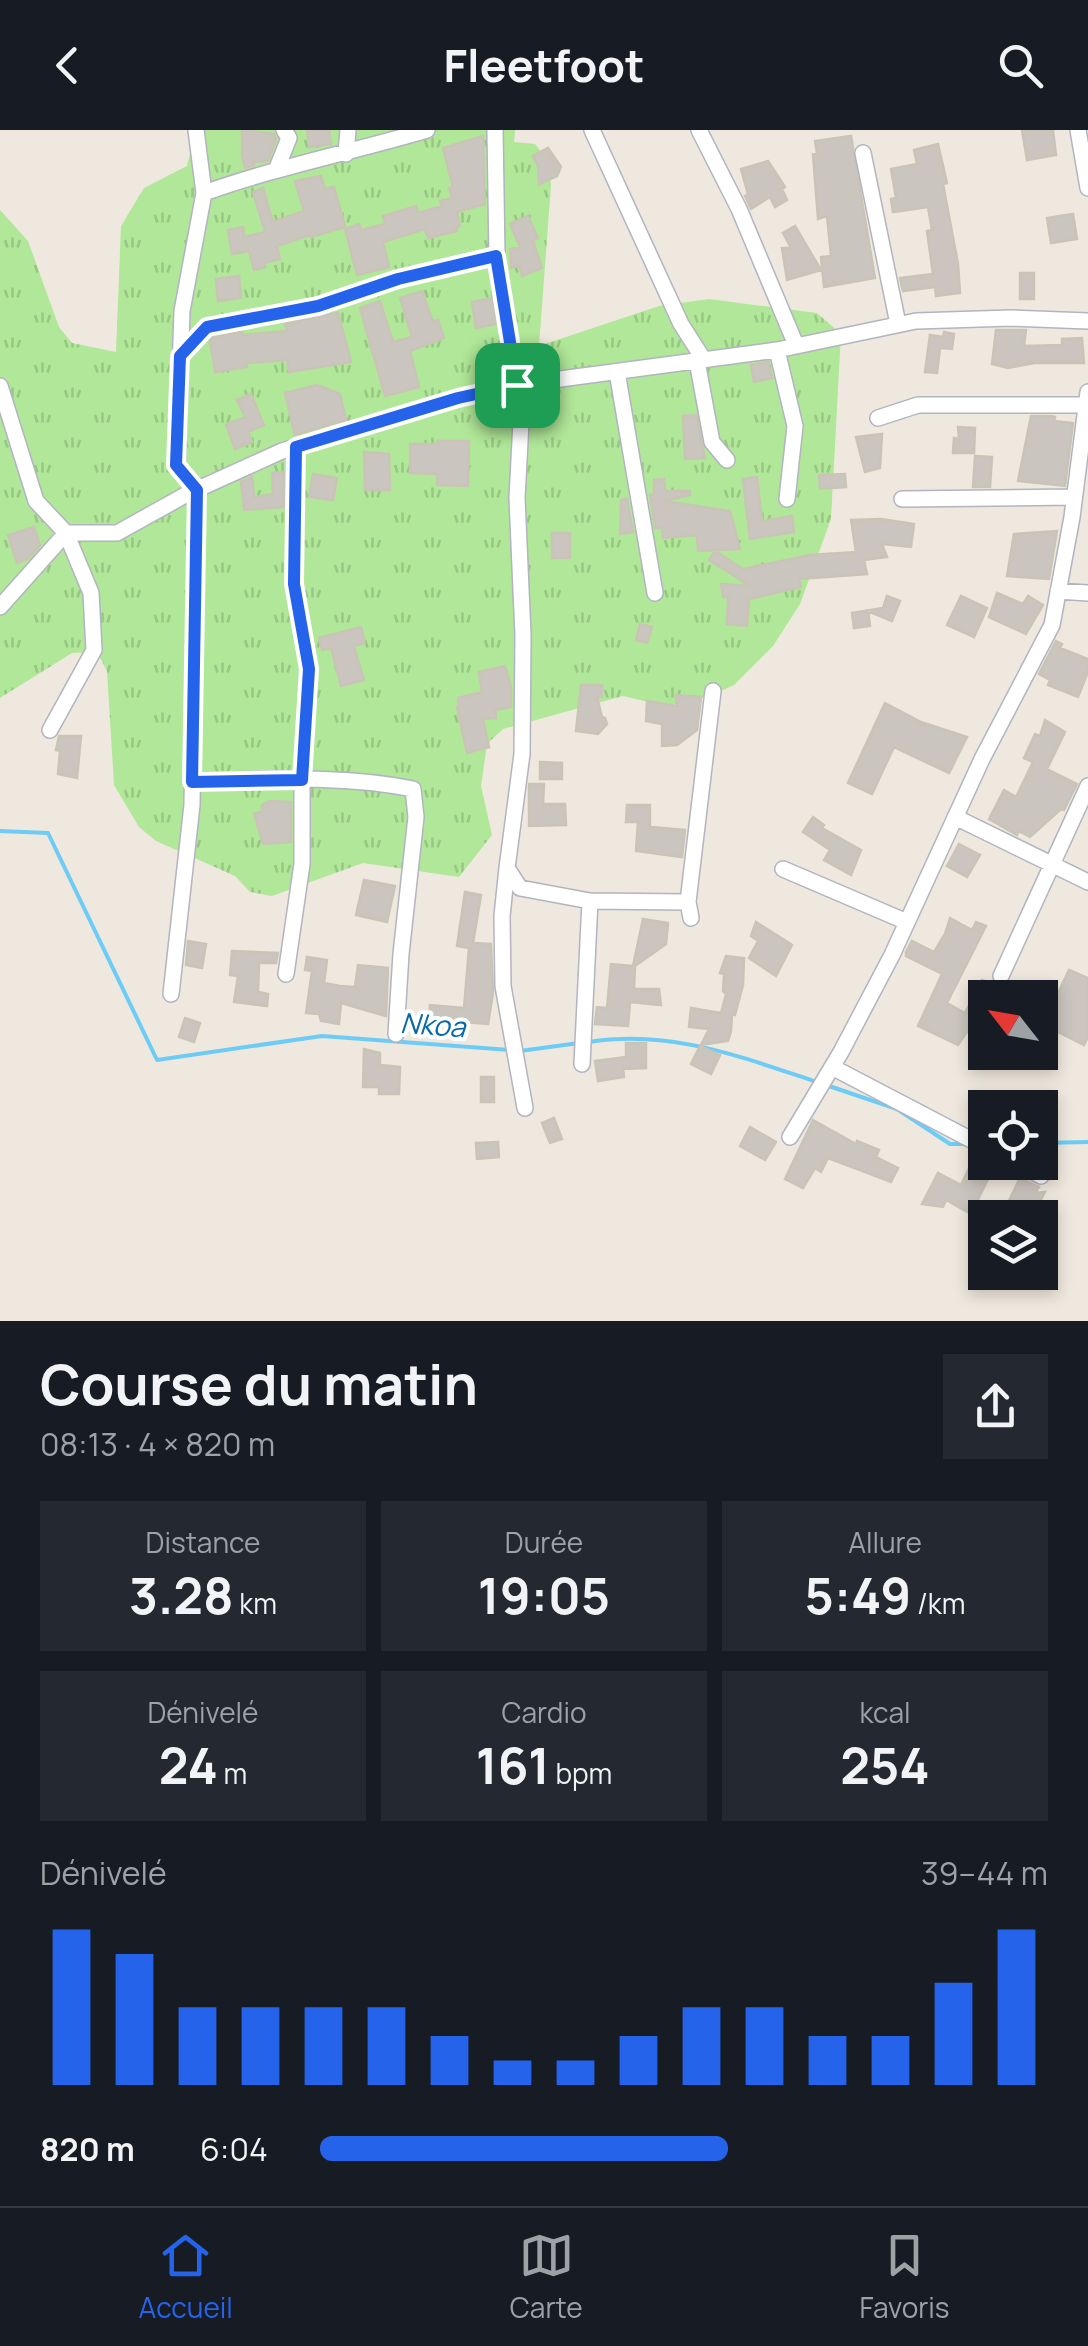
<!DOCTYPE html>
<html lang="fr">
<meta charset="utf-8">
<style>
body{margin:0;font-family:Manrope,sans-serif;background:#242831;color:#f1f3f6;height:100vh;display:flex;flex-direction:column;font-size:38px;white-space:nowrap}
*{box-sizing:border-box;margin:0}
p{font-size:32px;color:#9ea1a6}
.icon{flex:none;width:55px;height:55px;fill:none;stroke:currentColor;stroke-width:2;stroke-linecap:round;stroke-linejoin:round}
.map{position:relative;height:1191px;overflow:hidden}
.sheet{display:flex;flex-direction:column;background:#171b24;flex:1}
.sheet>*{flex:none}
.needle{width:65px;rotate:301deg}
.controls{position:absolute;left:968px;top:850px;display:grid;gap:20px}
.controls a{display:grid;place-items:center;width:90px;height:90px;border-radius:0px;background:#171b24;box-shadow:0 5px 15px #0003;font-size:50px}
.pin{position:absolute;display:grid;place-items:center;width:85px;height:85px;color:#fff;margin:-42px;border-radius:20px;box-shadow:0 5px 15px #0006}
.round{display:grid;place-items:center;flex:none;width:105px;height:105px;border-radius:0px;background:#242831}
.summary{display:flex;align-items:center;justify-content:space-between;height:170px;padding:0 40px}
h1{font-size:55px;font-weight:700;line-height:75px}
.figures{display:grid;grid-template-columns:repeat(3,1fr);gap:15px;height:170px;padding:10px 40px}
.figures div{display:grid;align-content:center;border-radius:0px;background:#242831;text-align:center}
.figures b{font-size:50px;font-weight:700}
.figures small{font-size:28px;font-weight:400}
.figures p{font-size:28px}
.chart{height:280px;padding:20px 40px}
.chart p{display:flex;justify-content:space-between}
.chart svg{width:100%;height:180px;margin-top:10px;stroke:#2563eb;stroke-width:6}
ul{padding:0 40px;list-style:none;font-size:32px}
li{display:grid;grid-template-columns:160px 120px 1fr;align-items:center;height:75px}
li i{height:25px;border-radius:12px;background:#2563eb}
header{display:flex;justify-content:space-between;align-items:center;height:130px;padding:0 40px;background:#171b24;font-size:45px;font-weight:700}
.tab-bar{display:flex;justify-content:space-around;align-items:center;height:140px;border-top:2px solid #363941;background:#171b24;font-size:28px;color:#9ea1a6}
.tab-bar a{display:grid;justify-items:center;gap:5px}
.tab-bar .current{color:#2563eb}
.map>svg:first-child{display:block}
.grass{fill:url(#grass-tufts)}
.lines{fill:none;stroke-linecap:round;stroke-linejoin:round}
.stream{stroke:#6dccf5;stroke-width:4}
.building{fill:#cac5be;stroke:#cac4b7;stroke-width:2.5}
.minor-casing{stroke:#b2b4c0;stroke-width:18}
.minor{stroke:#fff;stroke-width:15}
.route-casing{stroke:#fff;stroke-width:20}
.route{stroke:#2563eb;stroke-width:12}
.labels{text-anchor:middle;dominant-baseline:central;stroke-width:8;stroke-linejoin:round;paint-order:stroke}
.water-label{font-size:28px;font-style:italic;fill:#076aa6;stroke:#fff}
</style>
<header><svg class="icon" aria-label="back" viewBox="0 0 24 24"><path d="M15 5l-7 7 7 7"/></svg>Fleetfoot<svg class="icon" aria-label="search" viewBox="0 0 24 24"><circle cx="10" cy="10" r="6"/><path d="M15 15l6 6"/></svg></header>
<div class="map">
<svg width="1088" height="1191" viewBox="0 0 1088 1191">
<defs>
<pattern id="grass-tufts" width="24" height="20" patternUnits="userSpaceOnUse" patternTransform="scale(2.5)"><rect width="24" height="20" fill="#b0e798"/><path d="M3 7l-1-3M5 7V3M7 7l1-3M15 17l-1-3M17 17v-4M19 17l1-3" fill="none" stroke="#98c683"/></pattern>
</defs>
<rect width="100%" height="100%" fill="#efe8de"/>
<path class="grass" d="M 196,0 L 515,0 L 514,12 L 535,14 L 549,32 L 551,55 L 539,216 L 659,176 L 709,169 L 817,183 L 841,204 L 831,389 L 800,474 L 773,516 L 734,555 L 712,565 L 666,576 L 623,566 L 503,599 L 487,614 L 481,656 L 492,705 L 459,747 L 363,733 L 272,766 L 250,762 L 235,746 L 156,711 L 139,697 L 114,655 L 107,541 L 97,522 L 72,523 L 0,568 L 0,80 L 28,111 L 59,197 L 72,213 L 116,222 L 121,96 L 144,58 L 187,36 Z"/>
<g class="lines">
<path class="stream" d="M 0,701 L 48,703 L 157,930 L 322,906 L 510,920
M 589,912 C 671,899 741,927 817,952
M 520,921 L 579,913
M 826,955 L 897,979 L 950,1014 L 967,1014
M 1040,1013 L 1088,1012"/>
</g>
<path class="building" d="M 242,0 L 274,4 L 276,9 L 268,31 L 254,32 L 254,35 L 245,38 L 242,26 Z
M 307,0 L 329,0 L 331,14 L 309,17 Z
M 1022,0 L 1053,0 L 1056,25 L 1027,30 Z
M 483,6 L 485,74 L 457,82 L 460,96 L 456,97 L 457,101 L 428,108 L 425,99 L 383,112 L 389,137 L 357,145 L 345,99 L 359,94 L 361,100 L 385,94 L 383,86 L 416,76 L 418,83 L 442,76 L 440,71 L 452,68 L 449,58 L 453,57 L 443,18 Z
M 851,6 L 875,148 L 824,157 L 821,127 L 831,126 L 827,86 L 818,89 L 813,24 L 817,23 L 815,11 Z
M 938,14 L 947,53 L 943,54 L 958,134 L 960,163 L 936,166 L 935,157 L 903,161 L 900,148 L 933,144 L 927,101 L 932,100 L 928,77 L 893,82 L 891,69 L 896,68 L 891,39 L 917,34 L 914,20 Z
M 548,18 L 561,37 L 557,46 L 539,54 L 538,36 L 533,26 Z
M 768,31 L 785,57 L 782,59 L 787,70 L 775,77 L 770,67 L 751,79 L 745,66 L 748,64 L 741,39 Z
M 321,46 L 325,59 L 334,57 L 345,97 L 311,107 L 310,105 L 277,116 L 280,129 L 264,133 L 265,137 L 254,140 L 249,121 L 232,124 L 228,100 L 243,97 L 244,107 L 265,102 L 253,62 L 263,58 L 273,92 L 304,81 L 295,51 Z
M 1073,84 L 1077,109 L 1051,113 L 1047,88 Z
M 528,86 L 538,108 L 533,111 L 542,138 L 522,146 L 520,136 L 511,138 L 510,119 L 520,117 L 510,94 Z
M 795,96 L 821,140 L 787,150 L 782,118 L 791,118 L 783,103 Z
M 1020,143 L 1034,143 L 1034,169 L 1020,169 Z
M 239,146 L 241,168 L 218,171 L 216,149 Z
M 422,161 L 433,192 L 438,190 L 444,208 L 410,221 L 419,257 L 385,266 L 360,178 L 380,171 L 393,212 L 412,207 L 400,168 Z
M 492,168 L 496,194 L 476,198 L 472,172 Z
M 338,183 L 351,232 L 289,242 L 287,230 L 247,233 L 247,237 L 215,242 L 210,210 L 213,207 L 242,202 L 243,205 L 287,201 L 285,194 Z
M 996,200 L 1026,200 L 1024,216 L 1062,215 L 1062,209 L 1082,208 L 1084,233 L 1034,233 L 1008,238 L 992,234 Z
M 944,202 L 954,204 L 952,219 L 940,218 L 937,243 L 925,242 L 930,205 L 943,207 Z
M 500,216 L 504,247 L 499,248 L 490,217 Z
M 768,232 L 772,248 L 754,252 L 751,235 Z
M 317,255 L 340,264 L 346,290 L 295,305 L 285,263 Z
M 251,264 L 264,295 L 248,302 L 252,312 L 235,319 L 226,295 L 245,287 L 237,270 Z
M 696,285 L 705,328 L 685,329 L 683,286 Z
M 1031,286 L 1051,286 L 1055,287 L 1054,291 L 1073,293 L 1065,356 L 1018,351 Z
M 958,297 L 975,298 L 974,323 L 953,323 L 954,308 L 959,309 Z
M 882,304 L 880,338 L 865,342 L 856,307 Z
M 438,311 L 469,311 L 468,356 L 437,355 L 437,344 L 410,343 L 410,314 L 438,314 Z
M 364,322 L 389,324 L 390,360 L 365,360 Z
M 975,326 L 992,327 L 990,357 L 973,357 Z
M 284,342 L 284,377 L 244,380 L 241,352 L 252,347 L 254,367 L 273,364 L 272,343 Z
M 313,344 L 337,348 L 333,370 L 309,367 Z
M 845,344 L 846,357 L 820,359 L 819,345 Z
M 757,347 L 762,391 L 792,386 L 794,402 L 750,409 L 743,349 Z
M 664,349 L 665,361 L 690,361 L 690,365 L 664,371 L 730,381 L 740,419 L 698,421 L 697,405 L 663,408 L 662,398 L 655,398 L 650,365 L 654,364 L 654,350 Z
M 627,369 L 633,402 L 620,404 L 621,370 Z
M 881,389 L 914,394 L 911,417 L 882,414 L 887,427 L 864,430 L 867,444 L 799,449 L 801,457 L 749,469 L 747,496 L 727,494 L 728,467 L 723,467 L 721,454 L 750,456 L 709,430 L 715,421 L 743,439 L 810,425 L 856,422 L 851,390 Z
M 34,397 L 40,415 L 28,429 L 17,433 L 8,405 Z
M 1057,401 L 1049,449 L 1007,446 L 1014,404 Z
M 552,403 L 570,403 L 570,428 L 552,428 Z
M 997,463 L 1023,474 L 1028,466 L 1043,475 L 1026,504 L 989,487 Z
M 887,466 L 900,471 L 892,491 L 868,481 L 870,496 L 854,498 L 852,483 L 883,478 Z
M 961,466 L 987,478 L 974,507 L 947,495 Z
M 640,494 L 652,497 L 647,513 L 636,510 Z
M 361,497 L 365,513 L 354,516 L 364,550 L 341,556 L 331,518 L 322,520 L 319,508 Z
M 1056,511 L 1062,514 L 1060,518 L 1088,529 L 1088,542 L 1078,567 L 1048,555 L 1050,550 L 1039,544 Z
M 505,536 L 511,556 L 511,577 L 495,580 L 496,588 L 483,589 L 489,617 L 467,623 L 457,577 L 459,577 L 458,568 L 482,562 L 479,542 Z
M 581,555 L 602,555 L 602,567 L 597,567 L 602,587 L 605,588 L 607,594 L 598,604 L 576,601 Z
M 676,565 L 701,567 L 697,600 L 677,615 L 662,616 L 662,594 L 646,591 L 647,571 L 677,576 Z
M 885,573 L 921,592 L 967,607 L 949,643 L 894,617 L 872,664 L 848,653 Z
M 1045,590 L 1065,602 L 1047,639 L 1077,654 L 1064,680 L 1061,679 L 1030,707 L 1019,701 L 1017,705 L 989,689 L 1004,660 L 1016,667 L 1033,632 L 1024,628 L 1035,604 L 1040,606 Z
M 59,606 L 81,606 L 77,648 L 58,644 L 60,621 L 56,620 Z
M 540,632 L 562,633 L 562,649 L 540,649 Z
M 529,654 L 544,654 L 543,674 L 565,674 L 566,695 L 529,696 Z
M 270,671 L 291,672 L 291,712 L 263,714 L 254,684 L 262,681 L 262,675 Z
M 627,675 L 650,675 L 650,697 L 685,700 L 682,727 L 636,721 L 638,692 L 626,692 Z
M 813,687 L 824,695 L 822,698 L 861,720 L 851,745 L 824,730 L 830,720 L 803,702 Z
M 959,714 L 980,725 L 967,747 L 947,736 Z
M 364,750 L 395,756 L 387,792 L 356,785 Z
M 465,762 L 481,765 L 473,813 L 491,814 L 493,863 L 488,894 L 451,891 L 450,895 L 429,893 L 430,875 L 464,878 L 469,818 L 457,816 Z
M 950,788 L 972,800 L 976,792 L 986,796 L 947,873 L 965,883 L 982,850 L 993,854 L 984,875 L 979,872 L 969,899 L 958,915 L 918,896 L 942,844 L 906,826 L 906,822 L 912,811 L 934,822 L 945,804 Z
M 643,789 L 668,793 L 666,814 L 635,836 L 634,859 L 659,859 L 661,875 L 630,872 L 628,896 L 595,894 L 597,877 L 607,878 L 611,834 L 633,836 Z
M 756,792 L 792,815 L 776,846 L 749,828 L 758,811 L 751,806 Z
M 188,811 L 206,814 L 202,838 L 186,835 Z
M 232,821 L 278,823 L 276,833 L 259,833 L 258,862 L 268,864 L 267,876 L 234,872 L 238,846 L 230,845 Z
M 726,826 L 744,828 L 743,855 L 735,885 L 732,884 L 731,901 L 728,911 L 701,915 L 709,899 L 689,897 L 691,878 L 721,883 L 726,864 L 723,861 L 724,844 L 720,843 Z
M 307,827 L 327,830 L 324,853 L 340,856 L 355,857 L 358,835 L 388,838 L 386,886 L 341,873 L 339,894 L 321,891 L 319,884 L 306,883 L 312,841 L 305,840 Z
M 1069,840 L 1088,848 L 1088,907 L 1084,915 L 1058,902 L 1050,917 L 1040,912 L 1040,901 Z
M 185,888 L 200,893 L 194,912 L 179,907 Z
M 626,913 L 646,913 L 646,938 L 623,939 L 624,947 L 598,951 L 595,931 L 626,927 Z
M 700,916 L 720,925 L 711,944 L 691,934 Z
M 364,919 L 380,923 L 380,935 L 400,937 L 399,964 L 379,964 L 379,957 L 363,957 Z
M 481,947 L 494,947 L 494,972 L 481,972 Z
M 554,988 L 562,1009 L 550,1013 L 542,993 Z
M 813,990 L 856,1014 L 857,1011 L 879,1020 L 876,1027 L 898,1038 L 891,1052 L 828,1028 L 821,1042 L 815,1038 L 803,1058 L 785,1049 Z
M 750,997 L 776,1012 L 765,1030 L 740,1016 Z
M 498,1012 L 499,1027 L 477,1029 L 476,1013 Z
M 970,1036 L 989,1047 L 971,1084 L 946,1070 L 943,1077 L 922,1074 L 938,1043 L 961,1055 Z
M 1020,1048 L 1039,1057 L 1035,1063 L 1045,1062 L 1031,1088 L 1006,1077 Z"/>
<g class="lines">
<defs>
<path id="minor" d="M 196,0 L 204,63
M 495,0 L 497,126 L 517,255
M 592,0 L 681,194 L 704,230
M 699,0 L 739,79 L 796,215
M 1078,0 L 1088,58
M 863,23 L 898,194
M 346,24 L 348,0
M 277,38 L 289,8 L 284,0
M 777,220 L 795,296 L 787,369
M 180,226 L 207,197 L 318,177 L 398,149 L 497,126
M 697,231 L 712,312 L 727,330
M 617,242 L 655,463
M 523,254 L 517,368 L 523,505 L 522,624 L 507,738 L 520,758 L 590,771 L 688,772
M 0,256 L 36,371 L 66,403 L 91,463 L 94,520 L 50,600
M 878,288 L 918,275 L 1086,275
M 902,369 L 1074,367
M 1058,461 L 1088,463
M 0,477 L 66,403 L 117,403 L 187,364 L 282,321 L 458,268 L 523,254 L 777,220 L 916,191 L 1011,188 L 1088,191
M 192,651 C 265,650 341,644 413,659 L 416,687 L 401,824 L 396,904
M 955,687 L 1088,752
M 507,738 L 502,786 L 503,856 L 525,978
M 783,739 L 907,792
M 691,788 L 688,772 L 713,561
M 286,844 L 302,734 L 302,650 L 309,539 L 294,454 L 296,317
M 1001,846 L 1088,656
M 171,864 L 192,675 L 197,359 L 177,335 L 182,181 L 204,63 C 277,37 352,22 427,0
M 582,934 L 590,771
M 832,937 L 985,1017
M 790,1007 L 841,922 L 892,825 L 982,629 L 1052,495 L 1072,387 L 1088,262
M 1015,1032 L 1041,1046"/>
</defs>
<use href="#minor" class="minor-casing"/>
<use href="#minor" class="minor"/>
</g>
<g class="lines">
<defs>
<path id="route" d="M 496,126 L 517,255 L 458,268 L 296,317 L 294,454 L 309,539 L 302,650 L 192,652 L 197,360 L 176,335 L 180,226 L 207,197 L 318,176 L 398,149 Z"/>
</defs>
<use href="#route" class="route-casing"/>
<use href="#route" class="route"/>
</g>
<g class="labels">
<g class="water-label">
<text transform="translate(433 894) rotate(4)">Nkoa</text>
</g>
</g>
</svg>
<div class="controls">
<a><svg class="needle" viewBox="-14 -14 28 28"><path d="M0-13l5 13h-10z" fill="#e53935"/><path d="M0 13l5-13h-10z" fill="#9ea1a6"/></svg></a>
<a><svg class="icon" aria-label="locate" viewBox="0 0 24 24"><circle cx="12" cy="12" r="6"/><path d="M12 2v4M12 18v4M2 12h4M18 12h4"/></svg></a>
<a><svg class="icon" aria-label="layers" viewBox="0 0 24 24"><path d="M12 4l9 5-9 5-9-5zM3 14l9 5 9-5"/></svg></a>
</div>
<div class="pin" style="left:517px;top:255px;background:#1e9e55"><svg class="icon" aria-label="arrive" viewBox="0 0 24 24"><path d="M6 21V4h12l-3 4 3 4H6"/></svg></div>
</div>
<section class="sheet">
<div class="summary"><div><h1>Course du matin</h1><p>08:13 · 4 × 820 m</p></div><a class="round"><svg class="icon" aria-label="share" viewBox="0 0 24 24"><path d="M12 15V3M7 8l5-5 5 5M5 13v7h14v-7"/></svg></a></div>
<div class="figures">
<div><p>Distance</p><b>3.28<small> km</small></b></div>
<div><p>Durée</p><b>19:05</b></div>
<div><p>Allure</p><b>5:49<small> /km</small></b></div>
</div>
<div class="figures">
<div><p>Dénivelé</p><b>24<small> m</small></b></div>
<div><p>Cardio</p><b>161<small> bpm</small></b></div>
<div><p>kcal</p><b>254</b></div>
</div>
<div class="chart"><p><span>Dénivelé</span>39–44 m</p>
<svg viewBox="0 0 160 44" preserveAspectRatio="none"><path d="M5 44V6M15 44V12M25 44V25M35 44V25M45 44V25M55 44V25M65 44V32M75 44V38M85 44V38M95 44V32M105 44V25M115 44V25M125 44V32M135 44V32M145 44V19M155 44V6"/></svg>
</div>
<ul>
<li><b>820 m</b>6:04<i style="width:56%"></i></li>
</ul>
</section>
<nav class="tab-bar">
<a class="current"><svg class="icon" aria-label="home" viewBox="0 0 24 24"><path d="M3 11l9-7 9 7M6 9v11h12V9"/></svg>Accueil</a>
<a><svg class="icon" aria-label="map" viewBox="0 0 24 24"><path d="M3 6l6-2 6 2 6-2v14l-6 2-6-2-6 2zM9 4v14M15 6v14"/></svg>Carte</a>
<a><svg class="icon" aria-label="saved" viewBox="0 0 24 24"><path d="M7 4h10v16l-5-4-5 4z"/></svg>Favoris</a>
</nav>
